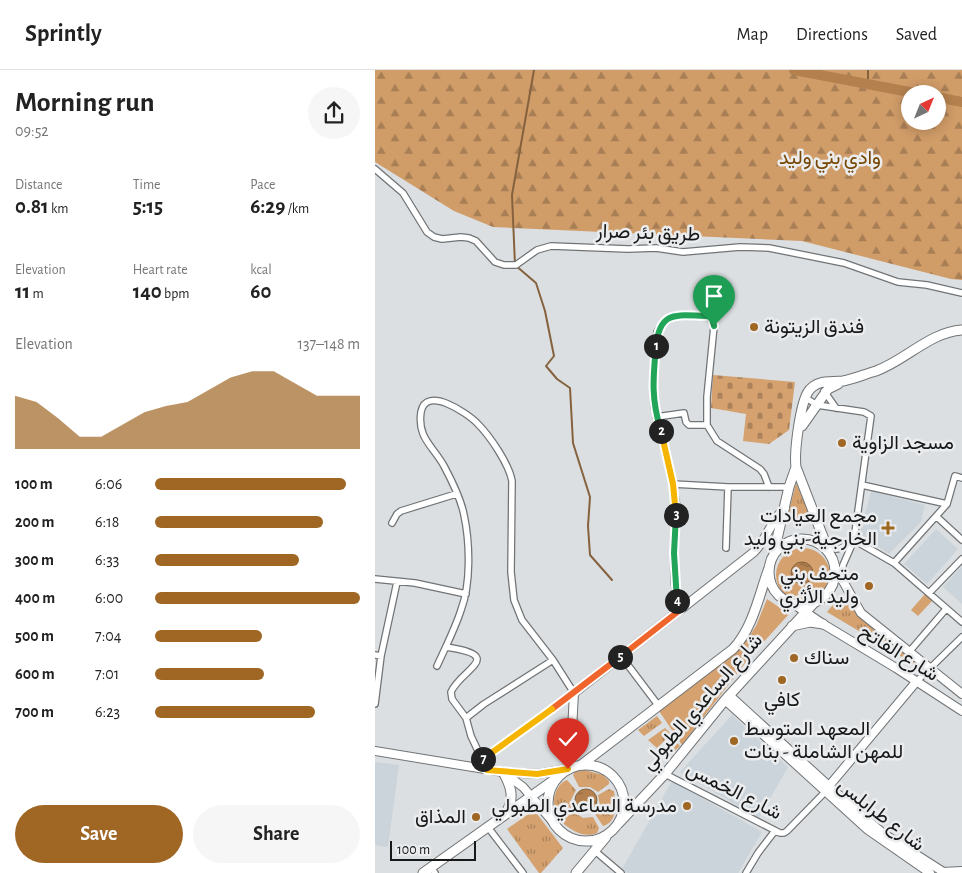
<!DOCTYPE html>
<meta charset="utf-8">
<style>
body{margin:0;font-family:"Alegreya Sans",Vazirmatn,sans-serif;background:#f6f6f6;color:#222;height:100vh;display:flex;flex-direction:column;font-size:19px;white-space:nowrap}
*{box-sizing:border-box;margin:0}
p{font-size:16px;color:#767676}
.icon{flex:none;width:28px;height:28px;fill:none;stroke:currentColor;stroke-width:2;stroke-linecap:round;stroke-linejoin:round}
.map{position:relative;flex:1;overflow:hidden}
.panel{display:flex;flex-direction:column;background:#fff;width:375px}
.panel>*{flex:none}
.needle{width:32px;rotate:43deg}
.tools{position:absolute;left:526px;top:15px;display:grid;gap:10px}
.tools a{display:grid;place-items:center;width:45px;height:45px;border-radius:50%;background:#fff;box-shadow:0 2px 12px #0003;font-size:25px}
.scale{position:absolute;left:15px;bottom:12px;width:86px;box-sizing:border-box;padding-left:5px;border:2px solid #171818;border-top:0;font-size:14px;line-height:18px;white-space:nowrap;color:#171818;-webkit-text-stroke:4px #eaecee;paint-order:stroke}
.pin{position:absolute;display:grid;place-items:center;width:42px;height:42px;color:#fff;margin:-51px -21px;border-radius:50% 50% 50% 0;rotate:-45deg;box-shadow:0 0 5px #0007}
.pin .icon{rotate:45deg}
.km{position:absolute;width:25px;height:25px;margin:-12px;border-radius:50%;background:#222;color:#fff;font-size:14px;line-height:25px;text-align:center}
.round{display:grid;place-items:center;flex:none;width:52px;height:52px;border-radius:26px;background:#f6f6f6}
.overview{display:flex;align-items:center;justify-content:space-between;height:85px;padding:0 15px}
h1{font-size:28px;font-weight:600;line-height:38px}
.stats{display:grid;grid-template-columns:repeat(3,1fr);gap:8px;height:85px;padding:5px 15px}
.stats div{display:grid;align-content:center}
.stats b{font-size:21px;font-weight:600}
.stats small{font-size:14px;font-weight:400}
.stats p{font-size:14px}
.chart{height:140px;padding:10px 15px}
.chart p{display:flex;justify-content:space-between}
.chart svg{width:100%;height:90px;margin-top:5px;fill:#9f6624;opacity:.7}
.button{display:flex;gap:10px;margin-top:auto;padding:10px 15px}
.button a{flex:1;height:58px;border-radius:30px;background:#9f6624;color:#fff;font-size:20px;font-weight:600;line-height:58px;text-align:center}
.button a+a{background:#f6f6f6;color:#222}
ul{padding:0 15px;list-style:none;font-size:16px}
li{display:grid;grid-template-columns:80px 60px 1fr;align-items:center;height:38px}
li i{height:12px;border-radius:6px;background:#9f6624}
header{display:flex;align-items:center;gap:30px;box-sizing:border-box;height:70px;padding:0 25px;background:#fff;border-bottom:1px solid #e0e0e0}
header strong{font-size:24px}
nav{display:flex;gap:28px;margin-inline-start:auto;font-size:18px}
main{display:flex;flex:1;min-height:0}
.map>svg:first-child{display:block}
.built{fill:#cad4da}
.grass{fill:url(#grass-tufts)}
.forest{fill:url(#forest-firs);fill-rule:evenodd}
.cemetery{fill:url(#cemetery-stones)}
.green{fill:#d4a16f}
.water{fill:url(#water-ripples);stroke:#85623e}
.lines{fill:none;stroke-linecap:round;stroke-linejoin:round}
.stream{stroke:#85623e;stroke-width:2}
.river{stroke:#b4814e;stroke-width:10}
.minor-casing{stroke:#717476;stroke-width:8}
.major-casing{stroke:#717476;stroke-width:10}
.highway-casing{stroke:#717476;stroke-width:11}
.minor{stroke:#fff;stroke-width:5.5}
.major{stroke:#fff;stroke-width:8}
.highway{stroke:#fff;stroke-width:9}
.split-1-casing{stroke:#fff;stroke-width:10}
.split-2-casing{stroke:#fff;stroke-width:10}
.split-3-casing{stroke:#fff;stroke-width:10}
.split-4-casing{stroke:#fff;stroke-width:10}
.split-5-casing{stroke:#fff;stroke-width:10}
.split-6-casing{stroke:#fff;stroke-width:10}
.split-7-casing{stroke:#fff;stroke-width:10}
.split-8-casing{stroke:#fff;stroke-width:10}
.split-1{stroke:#22a559;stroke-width:6}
.split-2{stroke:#22a559;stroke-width:6}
.split-3{stroke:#f5b400;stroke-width:6}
.split-4{stroke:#22a559;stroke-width:6}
.split-5{stroke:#f0652b;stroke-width:6}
.split-6{stroke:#f0652b;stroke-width:6}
.split-7{stroke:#f5b400;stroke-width:6}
.split-8{stroke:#f5b400;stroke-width:6}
.poi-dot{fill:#9f6624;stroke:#eaecee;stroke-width:2}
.labels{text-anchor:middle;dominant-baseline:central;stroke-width:5;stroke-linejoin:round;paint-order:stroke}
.park-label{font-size:20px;fill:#764501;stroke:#eaecee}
.street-label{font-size:20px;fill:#171818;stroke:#eaecee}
.poi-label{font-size:20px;fill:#171818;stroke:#eaecee;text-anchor:start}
</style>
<header>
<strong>Sprintly</strong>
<nav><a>Map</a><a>Directions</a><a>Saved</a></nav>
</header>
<main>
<section class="panel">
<div class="overview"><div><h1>Morning run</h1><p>09:52</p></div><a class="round"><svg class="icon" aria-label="share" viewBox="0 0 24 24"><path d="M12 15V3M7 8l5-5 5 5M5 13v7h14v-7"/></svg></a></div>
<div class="stats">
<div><p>Distance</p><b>0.81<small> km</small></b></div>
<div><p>Time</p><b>5:15</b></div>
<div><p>Pace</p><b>6:29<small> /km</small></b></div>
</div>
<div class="stats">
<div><p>Elevation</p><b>11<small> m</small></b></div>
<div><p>Heart rate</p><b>140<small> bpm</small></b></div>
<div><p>kcal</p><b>60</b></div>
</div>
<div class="chart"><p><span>Elevation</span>137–148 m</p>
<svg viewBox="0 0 160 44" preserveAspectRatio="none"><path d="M0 44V18L10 21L20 29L30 38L40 38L50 32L60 26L70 23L80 21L90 15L100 9L110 6L120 6L130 12L140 18L150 18L160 18V44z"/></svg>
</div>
<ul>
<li><b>100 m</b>6:06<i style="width:93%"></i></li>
<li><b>200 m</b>6:18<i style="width:82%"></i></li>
<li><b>300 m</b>6:33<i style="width:70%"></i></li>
<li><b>400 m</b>6:00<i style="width:100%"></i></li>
<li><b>500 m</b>7:04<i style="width:52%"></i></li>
<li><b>600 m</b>7:01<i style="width:53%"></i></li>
<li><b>700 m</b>6:23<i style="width:78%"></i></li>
</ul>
<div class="button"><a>Save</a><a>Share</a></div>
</section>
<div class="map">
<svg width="587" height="803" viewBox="0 0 587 803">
<defs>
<pattern id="grass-tufts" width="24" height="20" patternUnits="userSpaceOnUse" patternTransform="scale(1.25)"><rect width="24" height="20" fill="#d4a16f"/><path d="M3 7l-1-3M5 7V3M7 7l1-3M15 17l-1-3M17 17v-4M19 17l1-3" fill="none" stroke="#ab825a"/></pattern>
<pattern id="forest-firs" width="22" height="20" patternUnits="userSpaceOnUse" patternTransform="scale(1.25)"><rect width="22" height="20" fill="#d09c68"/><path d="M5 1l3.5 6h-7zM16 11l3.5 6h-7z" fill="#a87e55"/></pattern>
<pattern id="cemetery-stones" width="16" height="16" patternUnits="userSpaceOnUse" patternTransform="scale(1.25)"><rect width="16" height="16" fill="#d4a16f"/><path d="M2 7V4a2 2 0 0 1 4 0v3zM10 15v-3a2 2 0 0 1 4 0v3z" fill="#ab825a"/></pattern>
<pattern id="water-ripples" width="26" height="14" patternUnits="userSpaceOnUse" patternTransform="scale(1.25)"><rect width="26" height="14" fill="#b4814e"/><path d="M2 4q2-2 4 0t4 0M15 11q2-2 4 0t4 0" fill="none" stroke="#916940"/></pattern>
</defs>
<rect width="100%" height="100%" fill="#dcdfe1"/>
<path class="built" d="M 496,421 L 550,435 L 546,452 L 514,484 L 485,464 Z
M 561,459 L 583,479 L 552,514 L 529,494 Z
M 587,496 L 587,534 L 568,517 Z
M 357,645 L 413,697 L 384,748 L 305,702 Z
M 0,692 L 24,695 L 13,777 L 0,775 Z
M 297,711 L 387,762 L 363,803 L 253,803 L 247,799 Z"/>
<path class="grass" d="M 421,413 L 437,450 L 411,453 Z
M 465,526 L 484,546 L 541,593 L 539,594 L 452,542 Z
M 282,646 L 287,653 L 269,666 L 263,660 Z
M 290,658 L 296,664 L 282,678 L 273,670 Z
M 298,668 L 305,676 L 292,688 L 286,683 Z
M 210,700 L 228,705 L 234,711 L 234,714 L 223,722 L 215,717 L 204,717 L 198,705 L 200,702 Z
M 192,710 L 201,720 L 196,730 L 197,739 L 185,747 C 174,739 179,714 192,710 Z
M 234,719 L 239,721 C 241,733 243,752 228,756 L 220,744 L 225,736 L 223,725 Z
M 159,740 L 188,778 L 166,803 L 164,803 L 132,759 Z
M 199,742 L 208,748 L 218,747 L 224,758 L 222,763 C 210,768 199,762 189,754 L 188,749 Z"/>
<path class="forest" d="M 0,0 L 587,0 L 587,210 L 576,209 L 427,171 L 118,157 L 79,141 L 0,92 ZM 535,24 L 562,24 L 562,51 L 535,51 Z"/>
<path class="cemetery" d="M 338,305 L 420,312 L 414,360 L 394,374 L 368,371 L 371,344 L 336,338 Z"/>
<path class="green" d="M401 505a27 27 0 1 1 54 0a27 27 0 1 1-54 0Z
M 550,524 L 557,531 L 543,546 L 536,540 Z
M 392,529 L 414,544 L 374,588 L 307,675 L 284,641 L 347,593 L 371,571 L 381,556 Z"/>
<path class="water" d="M416 503a11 11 0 1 1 22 0a11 11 0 1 1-22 0Z
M200 730a11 11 0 1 1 22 0a11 11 0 1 1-22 0Z"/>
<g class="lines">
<path class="stream" d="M 159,0 L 137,125 L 140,195 L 161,213 L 170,241 L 179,286 L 171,296 L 182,309 L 195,318 L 198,373 L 215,427 L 213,456 L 215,485 L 237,510
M 493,0 L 493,14"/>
<path class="river" d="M 419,0 L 545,24
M 562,27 L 587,32"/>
<defs>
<path id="minor" d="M 0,99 L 28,123 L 52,162 L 59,167 L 67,169 L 86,167 L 94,168 L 101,171 L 120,192 L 129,195 L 141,195 L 162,180 L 176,176 L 253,179 L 281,178 L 308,182 L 365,177 L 394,178 L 469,193 L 523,212 L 552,215 L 587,223
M 449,321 L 461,338
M 431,328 L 442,335 L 489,342 L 496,346 L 479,470 L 468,495 L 466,509
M 281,347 L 309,343 L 311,352 L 314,355 L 332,355
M 298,414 L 279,336 L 278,305 L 282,262 L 289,252 L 299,246 L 334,246 L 337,248 L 339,256 L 332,327 L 332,355 L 342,371 L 385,399 L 389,404 L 394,417
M 487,415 L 572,434
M 562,447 L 587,470
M 17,453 L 22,444 L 26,441 L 81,424
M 479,470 L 519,493 L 587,552
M 452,476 C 463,483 470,476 479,470
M 351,478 L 353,417
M 519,493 L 572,434 L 580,406 L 587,408
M 0,509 L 40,513 L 91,524
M 554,523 L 587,489
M 305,540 C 294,511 301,472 302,441 C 302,432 299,423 298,414 L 353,417 L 414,417
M 71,577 C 132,586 86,599 76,622 L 77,629 L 91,648
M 534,582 L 571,539
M 0,585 L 6,586 L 0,634
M 6,586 L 22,512
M 246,586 L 283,635
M 62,596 C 70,578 80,559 86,540 C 96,514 95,473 89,445 C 86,429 77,411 69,396 C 58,376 42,368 46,342 C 51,315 92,343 102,353 C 115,366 134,394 137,411 L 136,502 L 139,530 L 147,550 L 178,590 L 199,623 L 108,689
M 541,612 L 587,567
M 112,700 L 96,666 L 91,648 L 109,634 L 178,590
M 290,704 L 405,763 L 409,763 L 412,761 L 452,720
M 112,756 L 148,803
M 220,781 L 246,803
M 56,797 L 60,803
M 371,803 L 383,783 L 399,762"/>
<path id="major" d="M 460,497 L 486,543 L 587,624
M 420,535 L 448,554 L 521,598 L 587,641
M 354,625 L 478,738 L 509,764 L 570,803
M 350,630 L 493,760 L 555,803
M 0,681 L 128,702 L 162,704 L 193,699
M 195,698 L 199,623 L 379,482 C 392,469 396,450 410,438
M 129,703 L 148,717 L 179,753
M 454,716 L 541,612
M 567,802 L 587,801"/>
<path id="highway" d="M 427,356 L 453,319 L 463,314
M394 502a33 33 0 1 1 66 0a33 33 0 1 1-66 0Z
M 399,482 L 414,417 L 421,397
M 455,485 L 421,397 C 419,382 425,335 433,322 C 435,318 441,314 445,313 C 452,311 460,312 468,311 C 479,309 490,304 501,301 C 531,290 555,262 587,260
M 417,556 L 435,552 L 448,554
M173 733a38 38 0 1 1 76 0a38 38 0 1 1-76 0Z
M 206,695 L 358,579 C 378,558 384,525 394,498
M 128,702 C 136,716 140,728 131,743
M 243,754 L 290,704 L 350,630 L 438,534
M 48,803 L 179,710
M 201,803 L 231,767"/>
</defs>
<use href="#minor" class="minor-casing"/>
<use href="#major" class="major-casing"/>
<use href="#highway" class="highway-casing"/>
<use href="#minor" class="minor"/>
<use href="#major" class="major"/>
<use href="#highway" class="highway"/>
</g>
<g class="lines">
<defs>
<path id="split-1" d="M 281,276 C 285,238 304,246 334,246 L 337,248 L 339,256"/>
<path id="split-2" d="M 281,276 C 278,309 276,329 286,361"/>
<path id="split-3" d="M 286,361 L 298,414 L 301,445"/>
<path id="split-4" d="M 301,445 L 299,483 L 302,531"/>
<path id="split-5" d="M 245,587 L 305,540 L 302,531"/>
<path id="split-6" d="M 177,639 L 245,587"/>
<path id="split-7" d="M 108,689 L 177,639"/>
<path id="split-8" d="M 108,689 L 112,700 L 162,704 L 193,699"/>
</defs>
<use href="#split-1" class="split-1-casing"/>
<use href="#split-2" class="split-2-casing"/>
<use href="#split-3" class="split-3-casing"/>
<use href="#split-4" class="split-4-casing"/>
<use href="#split-5" class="split-5-casing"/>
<use href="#split-6" class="split-6-casing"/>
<use href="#split-7" class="split-7-casing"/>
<use href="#split-8" class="split-8-casing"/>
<use href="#split-1" class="split-1"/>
<use href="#split-2" class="split-2"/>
<use href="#split-3" class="split-3"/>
<use href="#split-4" class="split-4"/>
<use href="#split-5" class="split-5"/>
<use href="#split-6" class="split-6"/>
<use href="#split-7" class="split-7"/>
<use href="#split-8" class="split-8"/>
</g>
<g class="poi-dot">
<circle cx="379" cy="257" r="5"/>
<circle cx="467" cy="373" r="5"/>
<path d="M510.5 450.5h5v5h5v5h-5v5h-5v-5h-5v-5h5z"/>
<circle cx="494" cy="516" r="5"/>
<circle cx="419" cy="588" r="5"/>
<circle cx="407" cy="610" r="5"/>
<circle cx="359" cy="671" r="5"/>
<circle cx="312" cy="736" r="5"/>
<circle cx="101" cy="747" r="5"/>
</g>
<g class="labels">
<g class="park-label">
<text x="455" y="88">وادي بني وليد</text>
</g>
<g class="street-label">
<text transform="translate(273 163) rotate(2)">طريق بئر صرار</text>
<text transform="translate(524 583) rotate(32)">شارع الفاتح</text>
<text transform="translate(327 632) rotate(-49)">شارع الساعدي الطبولي</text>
<text transform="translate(359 721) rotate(27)">شارع الخمس</text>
<text transform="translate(506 745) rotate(38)">شارع طرابلس</text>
</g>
<g class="poi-label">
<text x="389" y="257">فندق الزيتونة</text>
<text x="477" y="373">مسجد الزاوية</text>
<text x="502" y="446" text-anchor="end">مجمع العيادات<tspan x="502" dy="23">الخارجية-بني وليد</tspan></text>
<text x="484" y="504" text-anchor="end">متحف بني<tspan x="484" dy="23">وليد الأثري</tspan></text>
<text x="429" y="588">سناك</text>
<text x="407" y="630" text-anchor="middle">كافي</text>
<text x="369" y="659">المعهد المتوسط<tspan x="369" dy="23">للمهن الشاملة - بنات</tspan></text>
<text x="302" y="736" text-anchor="end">مدرسة الساعدي الطبولي</text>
<text x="91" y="747" text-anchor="end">المذاق</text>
</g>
</g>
</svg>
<div class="tools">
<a><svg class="needle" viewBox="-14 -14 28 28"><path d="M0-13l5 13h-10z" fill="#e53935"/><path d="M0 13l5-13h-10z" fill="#767676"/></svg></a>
</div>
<div class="scale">100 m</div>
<div class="pin" style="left:339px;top:256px;background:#1e9e55"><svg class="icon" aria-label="arrive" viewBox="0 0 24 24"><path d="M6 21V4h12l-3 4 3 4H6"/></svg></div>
<div class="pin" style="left:193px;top:699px;background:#d93025"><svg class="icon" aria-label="check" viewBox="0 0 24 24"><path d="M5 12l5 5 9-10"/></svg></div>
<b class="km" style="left:281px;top:276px">1</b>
<b class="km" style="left:286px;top:361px">2</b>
<b class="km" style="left:301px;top:445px">3</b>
<b class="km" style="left:302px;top:531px">4</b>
<b class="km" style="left:245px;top:587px">5</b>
<b class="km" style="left:108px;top:689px">7</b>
</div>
</main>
